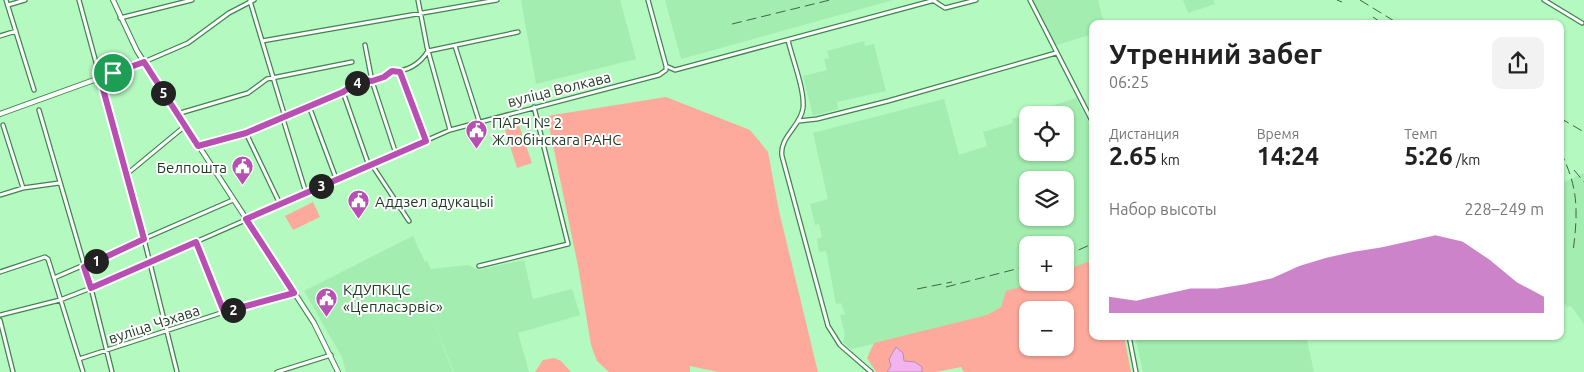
<!DOCTYPE html>
<html lang="ru">
<meta charset="utf-8">
<style>
body{margin:0;font-family:Ubuntu,sans-serif;background:#f2f2f2;color:#222;height:100vh;display:flex;flex-direction:column;font-size:19px;white-space:nowrap}
*{box-sizing:border-box;margin:0}
p{font-size:16px;color:#767676}
.icon{flex:none;width:28px;height:28px;fill:none;stroke:currentColor;stroke-width:2;stroke-linecap:round;stroke-linejoin:round}
.map{position:relative;flex:1;overflow:hidden}
.panel{position:absolute;left:1089px;top:20px;width:475px;height:320px;display:flex;flex-direction:column;background:#fff;border-radius:10px;box-shadow:0 1px 4px #0004}
.panel>*{flex:none}
.fabs{position:absolute;left:1019px;top:106px;display:grid;gap:10px}
.fabs a{display:grid;place-items:center;width:55px;height:55px;border-radius:10px;background:#fff;box-shadow:0 1px 4px #0004;font-size:25px}
.pin{position:absolute;display:grid;place-items:center;width:42px;height:42px;color:#fff;margin:-21px;border:2px solid #fff;border-radius:50%;box-shadow:0 1px 5px #0007}
.km{position:absolute;width:25px;height:25px;margin:-12px;border-radius:50%;background:#222;color:#fff;font-size:14px;line-height:25px;text-align:center}
.round{display:grid;place-items:center;flex:none;width:52px;height:52px;border-radius:10px;background:#f2f2f2}
.head{display:flex;align-items:center;justify-content:space-between;height:85px;padding:0 20px}
h1{font-size:28px;font-weight:700;line-height:38px}
.stats{display:grid;grid-template-columns:repeat(3,1fr);gap:8px;height:85px;padding:5px 20px}
.stats div{display:grid;align-content:center}
.stats b{font-size:25px;font-weight:700}
.stats small{font-size:14px;font-weight:400}
.stats p{font-size:14px}
.chart{height:140px;padding:10px 20px}
.chart p{display:flex;justify-content:space-between}
.chart svg{width:100%;height:90px;margin-top:5px;fill:#b850b3;opacity:.7}
.map>svg:first-child{display:block}
.built{fill:#a2edaf;fill-rule:evenodd}
.green{fill:#fdaa9c;fill-rule:evenodd}
.water{fill:#f3b3ee;stroke:#b48fb2}
.lines{fill:none;stroke-linecap:round;stroke-linejoin:round}
.minor-casing{stroke:#418350;stroke-width:5.5}
.major-casing{stroke:#418350;stroke-width:6}
.minor{stroke:#fff;stroke-width:3}
.major{stroke:#fff;stroke-width:4}
.rail{stroke:#416547;stroke-width:1;stroke-dasharray:10 5;stroke-linecap:butt}
.route-casing{stroke:#fff;stroke-width:10}
.route{stroke:#b850b3;stroke-width:6}
.labels{text-anchor:middle;dominant-baseline:central;stroke-width:4;stroke-linejoin:round;paint-order:stroke}
.street-label{font-size:15px;fill:#213c26;stroke:#fff}
.poi-label{font-size:15px;fill:#213c26;stroke:#fff;text-anchor:start}
</style>
<div class="map">
<svg width="1584" height="372" viewBox="0 0 1584 372">
<rect width="100%" height="100%" fill="#b4f9bf"/>
<path class="built" d="M 521,0 L 620,0 L 636,59 L 536,84 Z
M 665,0 L 893,0 L 681,59 Z
M 1033,0 L 1098,0 L 1104,24 L 1092,24 L 1092,34 L 1054,46 Z
M 1183,0 L 1213,0 L 1215,4 L 1188,13 Z
M 864,41 L 865,46 L 874,44 L 886,91 L 837,102 L 838,109 L 813,116 L 803,76 L 827,70 L 824,59 L 829,58 L 827,51 Z
M 1076,98 L 1092,129 L 1092,260 L 1065,272 L 1065,245 L 1028,245 L 1028,282 L 1042,283 L 1009,311 L 860,347 L 851,349 L 847,346 L 843,342 L 845,334 L 840,315 L 845,314 L 841,303 L 836,304 L 826,251 L 819,252 L 817,239 L 822,237 L 819,224 L 815,225 L 810,204 L 828,199 L 813,133 L 944,99 L 959,155 L 987,146 L 983,132 L 1013,123 L 1012,119 ZM 1028,115 L 1065,115 L 1065,152 L 1028,152 ZM 1028,180 L 1065,180 L 1065,218 L 1028,218 Z
M 1584,173 L 1584,324 L 1571,306 L 1567,307 L 1560,298 L 1560,184 Z
M 413,236 L 425,262 L 427,261 L 431,269 L 468,265 L 479,270 L 524,260 L 533,299 L 572,289 L 580,315 L 518,333 L 529,372 L 454,372 L 428,309 L 453,372 L 346,372 L 342,357 L 304,291 Z
M 1135,336 L 1306,336 L 1314,372 L 1143,372 Z"/>
<path class="green" d="M 666,97 L 750,130 L 768,152 L 779,211 L 818,372 L 718,372 L 690,366 L 690,372 L 609,372 L 597,361 L 591,345 L 578,266 L 547,116 Z
M 519,125 L 532,163 L 517,168 L 505,130 Z
M 313,202 L 320,217 L 293,230 L 285,216 Z
M 1092,260 L 1092,336 L 1124,336 L 1131,372 L 964,372 L 961,367 L 936,372 L 876,372 L 867,358 L 874,343 L 987,315 L 1001,307 L 1006,291 L 1036,283 L 1065,282 L 1065,271 ZM 1028,310 L 1065,310 L 1065,348 L 1028,348 Z
M 554,358 L 561,361 L 571,372 L 535,372 L 543,360 Z"/>
<path class="water" d="M 896,347 L 903,353 L 904,361 L 915,362 L 922,367 L 922,372 L 887,372 L 891,366 L 889,359 Z"/>
<g class="lines">
<defs>
<path id="minor" d="M 6,0 L 34,90
M 79,0 L 144,239 L 177,372
M 418,0 L 427,47 L 450,130
M 648,0 L 666,66
M 1030,0 L 1092,121
M 1544,0 L 1582,23
M 250,1 L 285,117
M 934,1 L 945,8 L 976,0
M 8,5 L 25,0
M 120,18 L 192,0
M 0,36 L 16,31
M 788,40 C 792,58 805,90 803,108 C 801,126 779,137 782,156 L 828,326 L 840,345 L 871,372
M 262,41 L 497,0
M 365,45 L 372,81 L 396,154
M 455,46 L 479,121
M 144,62 L 188,43 L 229,13 L 254,0
M 666,66 L 675,70 L 935,0
M 400,71 L 425,141
M 343,92 L 369,166
M 309,106 L 337,181
M 39,110 L 91,288 L 112,372
M 177,114 L 248,93 L 267,79 L 352,62
M 283,119 L 306,193
M 799,121 L 817,119 L 888,101 L 1056,53
M 3,125 L 23,188
M 246,133 L 280,204
M 198,145 L 246,133 L 343,92 L 361,80 L 372,81 L 384,77 L 392,71 C 407,72 420,64 428,51 L 518,32
M 372,165 L 409,221
M 127,174 L 185,126
M 0,195 L 23,188 L 59,183
M 196,242 L 224,312
M 479,266 L 568,244 L 534,107
M 0,272 L 45,257 L 48,259 L 83,372
M 54,278 L 233,200
M 0,315 L 60,300 L 91,288 L 450,130 L 659,75 L 666,70 L 666,66
M 0,320 L 13,372
M 1129,336 L 1136,372
M 79,359 L 224,312 L 294,293
M 277,372 L 331,355"/>
<path id="major" d="M 113,0 L 137,51 L 314,323 L 338,372
M 0,114 L 144,62"/>
</defs>
<use href="#minor" class="minor-casing"/>
<use href="#major" class="major-casing"/>
<use href="#minor" class="minor"/>
<use href="#major" class="major"/>
<path class="rail" d="M 1337,0 L 1342,2
M 1360,0 L 1399,24
M 1373,17 L 1383,24
M 732,24 L 830,0
M 1560,118 L 1584,132
M 1560,151 C 1579,188 1578,212 1573,252
M 1574,170 L 1584,182
M 1065,256 L 1092,244
M 946,287 L 1028,266
M 917,289 L 952,282
M 1232,339 L 1243,336"/>
</g>
<g class="lines">
<defs>
<path id="route" d="M 144,62 L 198,146 L 246,133 L 343,92 L 361,80 L 372,81 L 384,77 L 392,71 L 400,72 L 426,141 L 246,219 L 294,293 L 224,312 L 196,242 L 91,288 L 84,267 L 144,239 L 100,78 Z"/>
</defs>
<use href="#route" class="route-casing"/>
<use href="#route" class="route"/>
</g>
<defs>
<symbol id="civic-pin" viewBox="-11 -11 22 30"><path d="M0 17L-7.5 6A9.5 9.5 0 1 1 7.5 6Z" fill="#b850b3" stroke="#fff"/><path d="M-.6-6.5H3V-4.5H.6V-3L4-1V1h2V6H-6V1h2V-1L-.6-3ZM-1.2 2.5V6h2.4V2.5Z" fill="#fff"/></symbol>
</defs>
<g fill-rule="evenodd">
<use href="#civic-pin" x="464" y="118" width="25" height="34"/>
<use href="#civic-pin" x="230" y="154" width="25" height="34"/>
<use href="#civic-pin" x="346" y="188" width="25" height="34"/>
<use href="#civic-pin" x="314" y="286" width="25" height="34"/>
</g>
<g class="labels">
<g class="street-label">
<text transform="translate(559 89) rotate(-14)">вуліца Волкава</text>
<text transform="translate(154 324) rotate(-18)">вуліца Чэхава</text>
</g>
<g class="poi-label">
<text x="492" y="122">ПАРЧ № 2<tspan x="492" dy="17">Жлобінскага РАНС</tspan></text>
<text x="227" y="167" text-anchor="end">Белпошта</text>
<text x="375" y="201">Аддзел адукацыі</text>
<text x="343" y="289">КДУПКЦС<tspan x="343" dy="17">«Цепласэрвіс»</tspan></text>
</g>
</g>
</svg>
<div class="fabs">
<a><svg class="icon" aria-label="locate" viewBox="0 0 24 24"><circle cx="12" cy="12" r="6"/><path d="M12 2v4M12 18v4M2 12h4M18 12h4"/></svg></a>
<a><svg class="icon" aria-label="layers" viewBox="0 0 24 24"><path d="M12 4l9 5-9 5-9-5zM3 14l9 5 9-5"/></svg></a>
<a>+</a>
<a>−</a>
</div>
<div class="pin" style="left:113px;top:73px;background:#1e9e55"><svg class="icon" aria-label="arrive" viewBox="0 0 24 24"><path d="M6 21V4h12l-3 4 3 4H6"/></svg></div>
<b class="km" style="left:96px;top:261px">1</b>
<b class="km" style="left:233px;top:310px">2</b>
<b class="km" style="left:321px;top:186px">3</b>
<b class="km" style="left:357px;top:83px">4</b>
<b class="km" style="left:163px;top:93px">5</b>
<section class="panel">
<div class="head"><div><h1>Утренний забег</h1><p>06:25</p></div><a class="round"><svg class="icon" aria-label="share" viewBox="0 0 24 24"><path d="M12 15V3M7 8l5-5 5 5M5 13v7h14v-7"/></svg></a></div>
<div class="stats">
<div><p>Дистанция</p><b>2.65<small> km</small></b></div>
<div><p>Время</p><b>14:24</b></div>
<div><p>Темп</p><b>5:26<small> /km</small></b></div>
</div>
<div class="chart"><p><span>Набор высоты</span>228–249 m</p>
<svg viewBox="0 0 160 44" preserveAspectRatio="none"><path d="M0 44V36L10 38L20 35L30 32L40 32L50 30L60 27L70 21L80 17L90 14L100 12L110 9L120 6L130 9L140 18L150 29L160 36V44z"/></svg>
</div>
</section>
</div>
